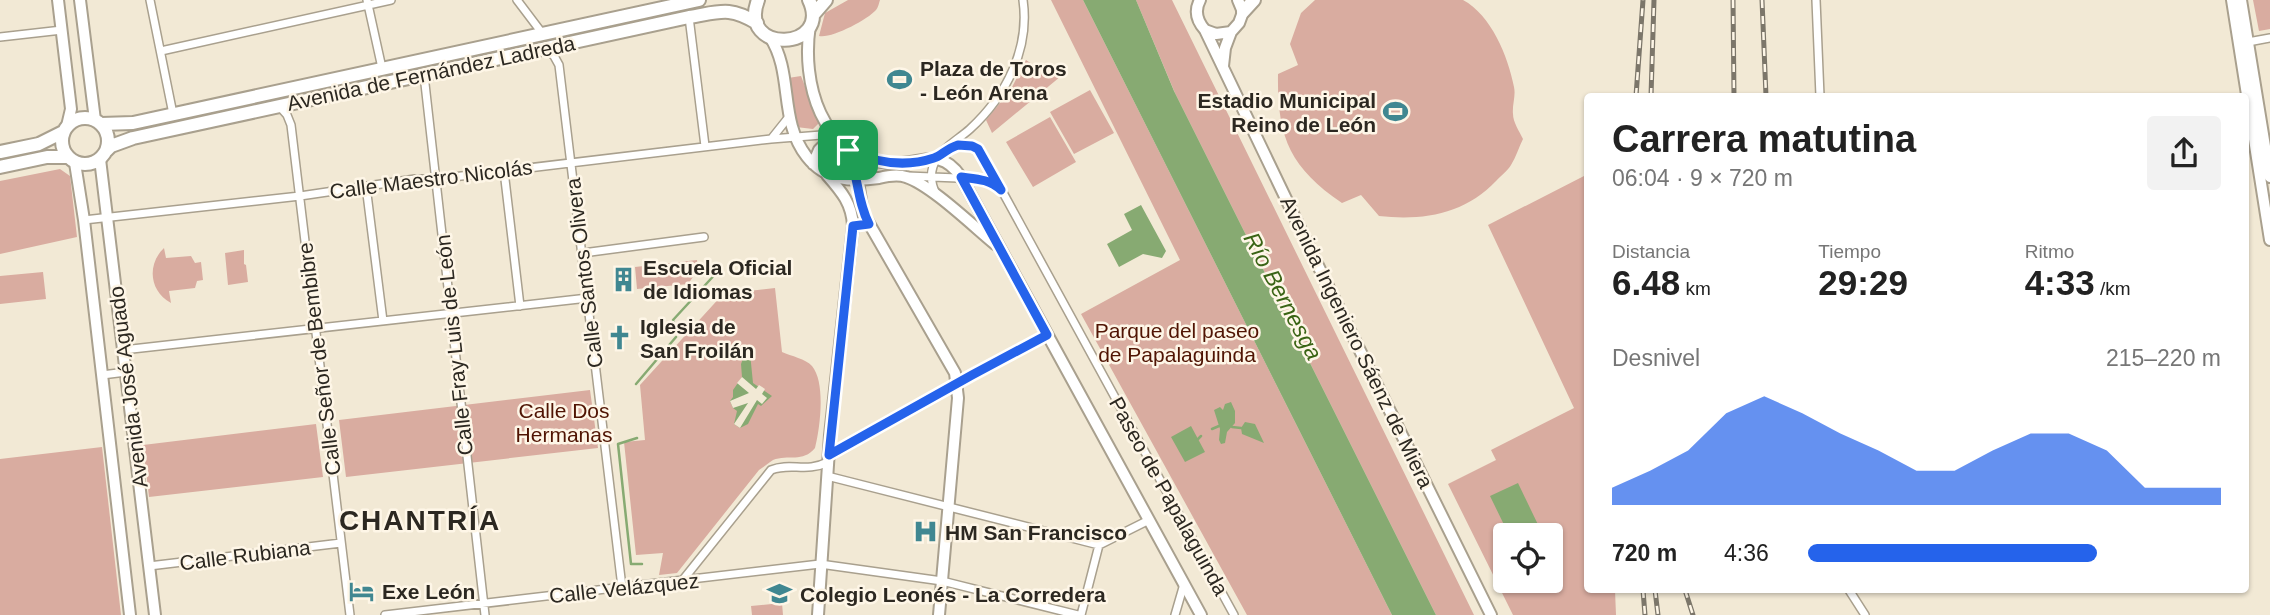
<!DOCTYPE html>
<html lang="es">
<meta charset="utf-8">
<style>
body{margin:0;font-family:Helvetica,sans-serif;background:#f2f2f2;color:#222;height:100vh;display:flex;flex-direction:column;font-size:26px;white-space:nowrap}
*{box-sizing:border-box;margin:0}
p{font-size:23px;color:#767676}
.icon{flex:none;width:38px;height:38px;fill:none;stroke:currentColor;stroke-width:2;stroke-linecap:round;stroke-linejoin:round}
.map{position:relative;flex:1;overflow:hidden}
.panel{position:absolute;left:1584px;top:93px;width:665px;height:500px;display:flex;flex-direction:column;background:#fff;border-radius:7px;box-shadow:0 2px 5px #0004}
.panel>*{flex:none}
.buttons{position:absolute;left:1493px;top:523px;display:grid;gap:14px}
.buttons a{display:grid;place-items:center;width:70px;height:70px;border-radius:7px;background:#fff;box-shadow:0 2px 5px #0004;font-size:35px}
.pin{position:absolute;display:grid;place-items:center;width:60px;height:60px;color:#fff;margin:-30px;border-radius:14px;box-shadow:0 4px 10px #0006}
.round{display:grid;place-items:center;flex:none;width:74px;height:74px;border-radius:7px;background:#f2f2f2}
.headline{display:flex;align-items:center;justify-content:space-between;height:119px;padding:0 28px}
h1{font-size:38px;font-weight:800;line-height:52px}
.metrics{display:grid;grid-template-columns:repeat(3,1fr);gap:10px;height:119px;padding:7px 28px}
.metrics div{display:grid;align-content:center}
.metrics b{font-size:35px;font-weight:800}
.metrics small{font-size:19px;font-weight:400}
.metrics p{font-size:19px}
.chart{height:196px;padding:14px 28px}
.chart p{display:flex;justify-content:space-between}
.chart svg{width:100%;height:126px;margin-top:7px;fill:#2563eb;opacity:.7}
ul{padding:0 28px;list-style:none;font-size:23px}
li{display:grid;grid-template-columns:112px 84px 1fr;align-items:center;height:52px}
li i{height:18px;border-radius:9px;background:#2563eb}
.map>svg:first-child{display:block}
.green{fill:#d9aca0;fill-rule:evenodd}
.water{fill:#87aa72}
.pier{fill:#f2e9d5}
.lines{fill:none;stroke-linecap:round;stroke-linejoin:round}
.stream{stroke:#87aa72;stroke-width:2.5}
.minor-casing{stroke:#a9a08e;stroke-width:10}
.secondary-casing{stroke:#a9a08e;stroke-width:14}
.primary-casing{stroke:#a9a08e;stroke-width:14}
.trunk-casing{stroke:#a9a08e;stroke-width:16}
.minor{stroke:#fff;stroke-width:7}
.secondary{stroke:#fff;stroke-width:10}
.primary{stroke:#fff;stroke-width:10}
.trunk{stroke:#fff;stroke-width:12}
.rail-casing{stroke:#7c766a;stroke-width:5}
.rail{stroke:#fef6e7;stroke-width:2.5;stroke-dasharray:8;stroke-linecap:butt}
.route-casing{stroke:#fff;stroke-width:14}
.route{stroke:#2563eb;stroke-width:9}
.labels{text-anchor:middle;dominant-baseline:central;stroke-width:5;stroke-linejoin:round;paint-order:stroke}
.poi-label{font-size:21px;font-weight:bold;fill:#2c2821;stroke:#fef6e7;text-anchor:start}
.street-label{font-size:21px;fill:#2c2821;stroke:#fef6e7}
.park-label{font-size:21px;fill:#501403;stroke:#fef6e7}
.water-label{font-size:23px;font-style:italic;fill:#3a6415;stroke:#fef6e7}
.district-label{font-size:28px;font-weight:bold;letter-spacing:2px;fill:#2c2821;stroke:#fef6e7}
</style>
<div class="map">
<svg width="2270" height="615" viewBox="0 0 2270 615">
<rect width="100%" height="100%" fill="#f2e9d5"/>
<path class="green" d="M 848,0 L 880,0 C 879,3 878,8 876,10 C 867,20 831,39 819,36 L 825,13 Z
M 1051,0 L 1083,0 L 1392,615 L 1247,615 L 1081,314 L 1180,260 Z
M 1136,0 L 1172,0 L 1474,615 L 1436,615 L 1175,93 Z
M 1315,0 L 1463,0 C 1491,15 1508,56 1514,87 C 1516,96 1512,105 1513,114 C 1513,122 1519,131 1523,139 C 1519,147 1516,157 1511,165 C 1508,170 1501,176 1496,181 C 1465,214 1423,221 1379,216 L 1361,195 L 1342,203 C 1289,167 1277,136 1278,74 L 1298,65 L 1290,44 L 1301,13 Z
M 2253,0 L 2270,0 L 2270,29 L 2259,31 Z
M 1026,60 L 1041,70 L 1063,69 L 1066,72 L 992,133 L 986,120 L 1010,91 Z
M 801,76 L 819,123 L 813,129 L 796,127 L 788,78 Z
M 1090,90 L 1114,133 L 1074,154 L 1050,112 Z
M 1050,117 L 1076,162 L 1033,187 L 1006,142 Z
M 828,148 C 840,149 850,162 847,174 L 835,172 L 821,162 L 820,157 Z
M 60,169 L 70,176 L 77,237 L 0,254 L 0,181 Z
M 1584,176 L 1587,182 L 1587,590 L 1615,590 L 1616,615 L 1513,615 L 1448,484 L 1496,460 L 1491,450 L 1574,408 L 1488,225 ZM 1505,536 L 1550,536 L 1550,581 L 1505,581 Z
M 164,248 L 166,258 L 191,256 L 195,263 L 201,262 L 203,280 L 197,281 L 195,288 L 169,291 L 171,303 C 149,291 147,264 164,248 Z
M 244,250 L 244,264 L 246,265 L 248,282 L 228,285 L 225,253 Z
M 697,260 L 698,270 L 688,284 L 637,289 L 635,267 Z
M 43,272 L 46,299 L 0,304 L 0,276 Z
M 775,288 L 782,352 C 791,356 806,359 812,366 C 826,383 820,428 815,448 C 803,463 788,454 773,460 C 768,463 764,467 759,470 L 677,573 L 659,575 L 663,553 L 636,555 L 624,442 L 645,440 L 640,385 L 723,294 Z
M 590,390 L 598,448 L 346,477 L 339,420 Z
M 316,424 L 323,477 L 149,497 L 143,445 Z
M 102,447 L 121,615 L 0,615 L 0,459 Z
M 782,603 L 783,615 L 752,615 L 751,606 Z"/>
<path class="water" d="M 1083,0 L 1136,0 L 1174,91 L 1436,615 L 1392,615 Z
M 1141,205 L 1166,251 L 1162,258 L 1143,254 L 1119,267 L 1107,244 L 1132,230 L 1124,214 Z
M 746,351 L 750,353 L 753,383 L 772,396 L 761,406 L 758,404 L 748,424 L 740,428 L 734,424 L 737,411 L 733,408 L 730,401 L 733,397 L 733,390 L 742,377 L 741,364 Z
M 1231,402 L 1235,411 L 1235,423 L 1227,432 L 1225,443 L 1221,444 L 1219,440 L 1220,429 L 1214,410 L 1220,407 L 1223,410 L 1225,404 Z
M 1245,422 L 1255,424 L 1264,443 L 1242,434 L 1241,428 Z
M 1191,426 L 1205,452 L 1185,462 L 1171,437 Z
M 1518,483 L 1543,535 L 1509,535 L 1490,496 Z"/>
<path class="pier" d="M 742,377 L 756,389 L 759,385 L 765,389 L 762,394 L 767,398 L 762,404 L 757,400 L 740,428 L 734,424 L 748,403 L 733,408 L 730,401 L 749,393 L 737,383 Z"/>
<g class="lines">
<path class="stream" d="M 674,325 L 673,320 L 719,270
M 636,384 L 676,337
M 1232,427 L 1241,428
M 1212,429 L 1219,426
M 637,438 L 618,444 L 631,564 L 642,564
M 1198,439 L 1201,436"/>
<defs>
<path id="minor" d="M 150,0 L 173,114
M 367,0 L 382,68
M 517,0 L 542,33
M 1816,0 L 1820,96
M 689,17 L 705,146
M 0,37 L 62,30
M 2248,42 L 2270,38
M 546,49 L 554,56 L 559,65 L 622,587
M 161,51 L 391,0
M 424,75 L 485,615
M 279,106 L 287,115 L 291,125 L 350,615
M 772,138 L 788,118
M 947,149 C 961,144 974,143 983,156 L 1234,615
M 504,171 L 520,306
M 907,176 L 983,179 L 998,187
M 366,186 L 383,321
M 936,194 C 930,182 930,169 937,158 C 945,146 959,139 970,129 C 1006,96 1030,49 1023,0
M 84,220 L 300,196 L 415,179 L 436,179 L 771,139 L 834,134
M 583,253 L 704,237
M 123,350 L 588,298
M 102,375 L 126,372
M 829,455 L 972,375 L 1047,335
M 827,476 L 1099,545 L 1149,520
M 149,566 L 341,543
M 682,581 L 771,470 C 791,462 806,473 828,462
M 1849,590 L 1865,615
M 385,615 L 820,564 L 942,581 L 1078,615
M 1081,615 L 1099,545
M 1175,615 L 1184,584"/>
<path id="secondary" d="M 58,0 L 71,109 L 67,126
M 80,0 L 95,120
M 848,150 L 858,181 L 863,213 L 955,373 L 958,398 L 939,615
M 100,159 L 155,615
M 75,163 L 84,220 L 130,615
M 818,615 L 830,435 L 853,226 C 852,204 842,192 827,175"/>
<path id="primary" d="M 1200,0 C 1194,11 1197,21 1205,30 L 1324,278 L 1491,615
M 2232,0 L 2270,240
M 2241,0 L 2270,177
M 810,25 C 801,83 821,156 888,163 C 920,167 938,144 961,177 L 1201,615
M 1205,30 L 1216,34 L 1231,32 L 1239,23 L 1243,12 L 1238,0
M 770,37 C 794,74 778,120 807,157 C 826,181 851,182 879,178 C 887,176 898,174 906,177 C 931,185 973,226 995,244
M 1223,66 L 1225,48 L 1231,32
M 813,164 L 819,150 L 825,144 L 839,143"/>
<path id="trunk" d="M 758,0 C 737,55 833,51 809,0
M 1243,12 L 1254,0
M 813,15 L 826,0
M62 141a23 23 0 1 1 46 0a23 23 0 1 1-46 0Z
M 101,124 L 133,123 L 699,0
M 106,151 L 111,146 L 133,138 L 689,17 C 720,12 729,6 757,23
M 0,152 L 39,144 L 63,132
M 0,167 L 47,157 L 67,157"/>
</defs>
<use href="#minor" class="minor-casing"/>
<use href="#secondary" class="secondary-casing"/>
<use href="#primary" class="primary-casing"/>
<use href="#trunk" class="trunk-casing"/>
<use href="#minor" class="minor"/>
<use href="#secondary" class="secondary"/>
<use href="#primary" class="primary"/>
<use href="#trunk" class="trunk"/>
<defs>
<path id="rail" d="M 1733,0 L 1734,96
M 1762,0 L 1766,96
M 1636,96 L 1643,0
M 1651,96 L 1654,0
M 1643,590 L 1645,615
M 1655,590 L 1658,615
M 1685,590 L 1693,615"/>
</defs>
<use href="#rail" class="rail-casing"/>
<use href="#rail" class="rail"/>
</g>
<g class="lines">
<defs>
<path id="route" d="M 958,145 L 972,146 L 978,149 L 1001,190 C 989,179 977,179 961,177 L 1047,335 L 972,375 L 829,455 L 853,226 L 869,224 C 857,201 858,174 848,150 C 876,163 904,168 934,158 C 941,156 946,149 958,145 Z"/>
</defs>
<use href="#route" class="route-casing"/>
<use href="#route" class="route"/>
</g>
<defs>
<symbol id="stadium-bare" viewBox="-9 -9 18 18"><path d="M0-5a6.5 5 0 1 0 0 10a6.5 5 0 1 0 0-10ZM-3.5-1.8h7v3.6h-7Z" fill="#408791" stroke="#fef6e7" stroke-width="2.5" paint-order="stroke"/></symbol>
<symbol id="building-bare" viewBox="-9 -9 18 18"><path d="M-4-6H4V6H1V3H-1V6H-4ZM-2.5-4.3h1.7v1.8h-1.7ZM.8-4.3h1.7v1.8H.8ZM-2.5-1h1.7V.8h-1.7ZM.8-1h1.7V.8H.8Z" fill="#408791" stroke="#fef6e7" stroke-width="2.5" paint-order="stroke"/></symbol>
<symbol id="church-bare" viewBox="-9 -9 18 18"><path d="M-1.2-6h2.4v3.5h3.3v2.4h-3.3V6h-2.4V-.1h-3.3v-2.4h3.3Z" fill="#408791" stroke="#fef6e7" stroke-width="2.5" paint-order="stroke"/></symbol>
<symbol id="hospital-bare" viewBox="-9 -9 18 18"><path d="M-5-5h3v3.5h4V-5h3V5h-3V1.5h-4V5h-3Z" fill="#408791" stroke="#fef6e7" stroke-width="2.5" paint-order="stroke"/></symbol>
<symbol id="hotel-bare" viewBox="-9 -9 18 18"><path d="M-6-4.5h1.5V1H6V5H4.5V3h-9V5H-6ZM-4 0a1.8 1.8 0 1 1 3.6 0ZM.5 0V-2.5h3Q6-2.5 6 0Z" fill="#408791" stroke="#fef6e7" stroke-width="2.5" paint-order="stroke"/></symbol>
<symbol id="school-bare" viewBox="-9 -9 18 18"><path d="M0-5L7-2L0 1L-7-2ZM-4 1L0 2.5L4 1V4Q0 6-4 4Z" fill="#408791" stroke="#fef6e7" stroke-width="2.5" paint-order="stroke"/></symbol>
</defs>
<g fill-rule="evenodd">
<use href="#stadium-bare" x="882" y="62" width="35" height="35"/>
<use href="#stadium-bare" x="1378" y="94" width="35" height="35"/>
<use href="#building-bare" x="606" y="262" width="35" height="35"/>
<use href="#church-bare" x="602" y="320" width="35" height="35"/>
<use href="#hospital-bare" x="908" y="514" width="35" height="35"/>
<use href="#hotel-bare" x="344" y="574" width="35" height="35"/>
<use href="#school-bare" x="762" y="576" width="35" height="35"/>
</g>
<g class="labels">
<g class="poi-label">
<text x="920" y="68">Plaza de Toros<tspan x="920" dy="24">- León Arena</tspan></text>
<text x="1376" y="100" text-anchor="end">Estadio Municipal<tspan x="1376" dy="24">Reino de León</tspan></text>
<text x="643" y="267">Escuela Oficial<tspan x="643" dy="24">de Idiomas</tspan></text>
<text x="640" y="326">Iglesia de<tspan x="640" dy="24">San Froilán</tspan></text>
<text x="945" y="532">HM San Francisco</text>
<text x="382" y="591">Exe León</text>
<text x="800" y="594">Colegio Leonés - La Corredera</text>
</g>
<g class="street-label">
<text transform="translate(431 73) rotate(-12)">Avenida de Fernández Ladreda</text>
<text transform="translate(431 179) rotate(-7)">Calle Maestro Nicolás</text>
<text transform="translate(584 273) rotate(-97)">Calle Santos Olivera</text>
<text transform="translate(1357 342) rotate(64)">Avenida Ingeniero Sáenz de Miera</text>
<text transform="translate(454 345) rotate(-96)">Calle Fray Luis de León</text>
<text transform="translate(319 359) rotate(-97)">Calle Señor de Bembibre</text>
<text transform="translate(128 387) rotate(-97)">Avenida José Aguado</text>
<text transform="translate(1169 496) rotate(61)">Paseo de Papalaguinda</text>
<text transform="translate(245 555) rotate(-7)">Calle Rubiana</text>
<text transform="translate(624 588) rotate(-6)">Calle Velázquez</text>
</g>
<g class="park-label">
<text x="1177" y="330">Parque del paseo<tspan x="1177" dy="24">de Papalaguinda</tspan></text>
<text x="564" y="410">Calle Dos<tspan x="564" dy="24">Hermanas</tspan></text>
</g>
<g class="water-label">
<text transform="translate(1283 296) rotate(62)">Río Bernesga</text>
</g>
<g class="district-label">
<text x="420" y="520">CHANTRÍA</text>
</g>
</g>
</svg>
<div class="buttons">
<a><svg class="icon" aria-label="locate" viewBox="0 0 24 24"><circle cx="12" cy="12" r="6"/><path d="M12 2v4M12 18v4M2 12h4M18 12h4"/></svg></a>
</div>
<div class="pin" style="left:848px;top:150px;background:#1e9e55"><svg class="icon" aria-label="arrive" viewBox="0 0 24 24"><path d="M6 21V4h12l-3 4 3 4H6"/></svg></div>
<section class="panel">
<div class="headline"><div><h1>Carrera matutina</h1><p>06:04 · 9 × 720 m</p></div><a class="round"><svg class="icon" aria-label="share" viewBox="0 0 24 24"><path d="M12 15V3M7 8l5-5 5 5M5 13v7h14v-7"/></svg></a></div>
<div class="metrics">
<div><p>Distancia</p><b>6.48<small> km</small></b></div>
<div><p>Tiempo</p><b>29:29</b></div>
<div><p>Ritmo</p><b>4:33<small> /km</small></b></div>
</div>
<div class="chart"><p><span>Desnivel</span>215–220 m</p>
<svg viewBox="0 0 160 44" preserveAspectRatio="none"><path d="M0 44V38L10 32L20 25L30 12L40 6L50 12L60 19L70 25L80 32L90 32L100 25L110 19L120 19L130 25L140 38L150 38L160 38V44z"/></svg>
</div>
<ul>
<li><b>720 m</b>4:36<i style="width:70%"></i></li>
</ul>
</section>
</div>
